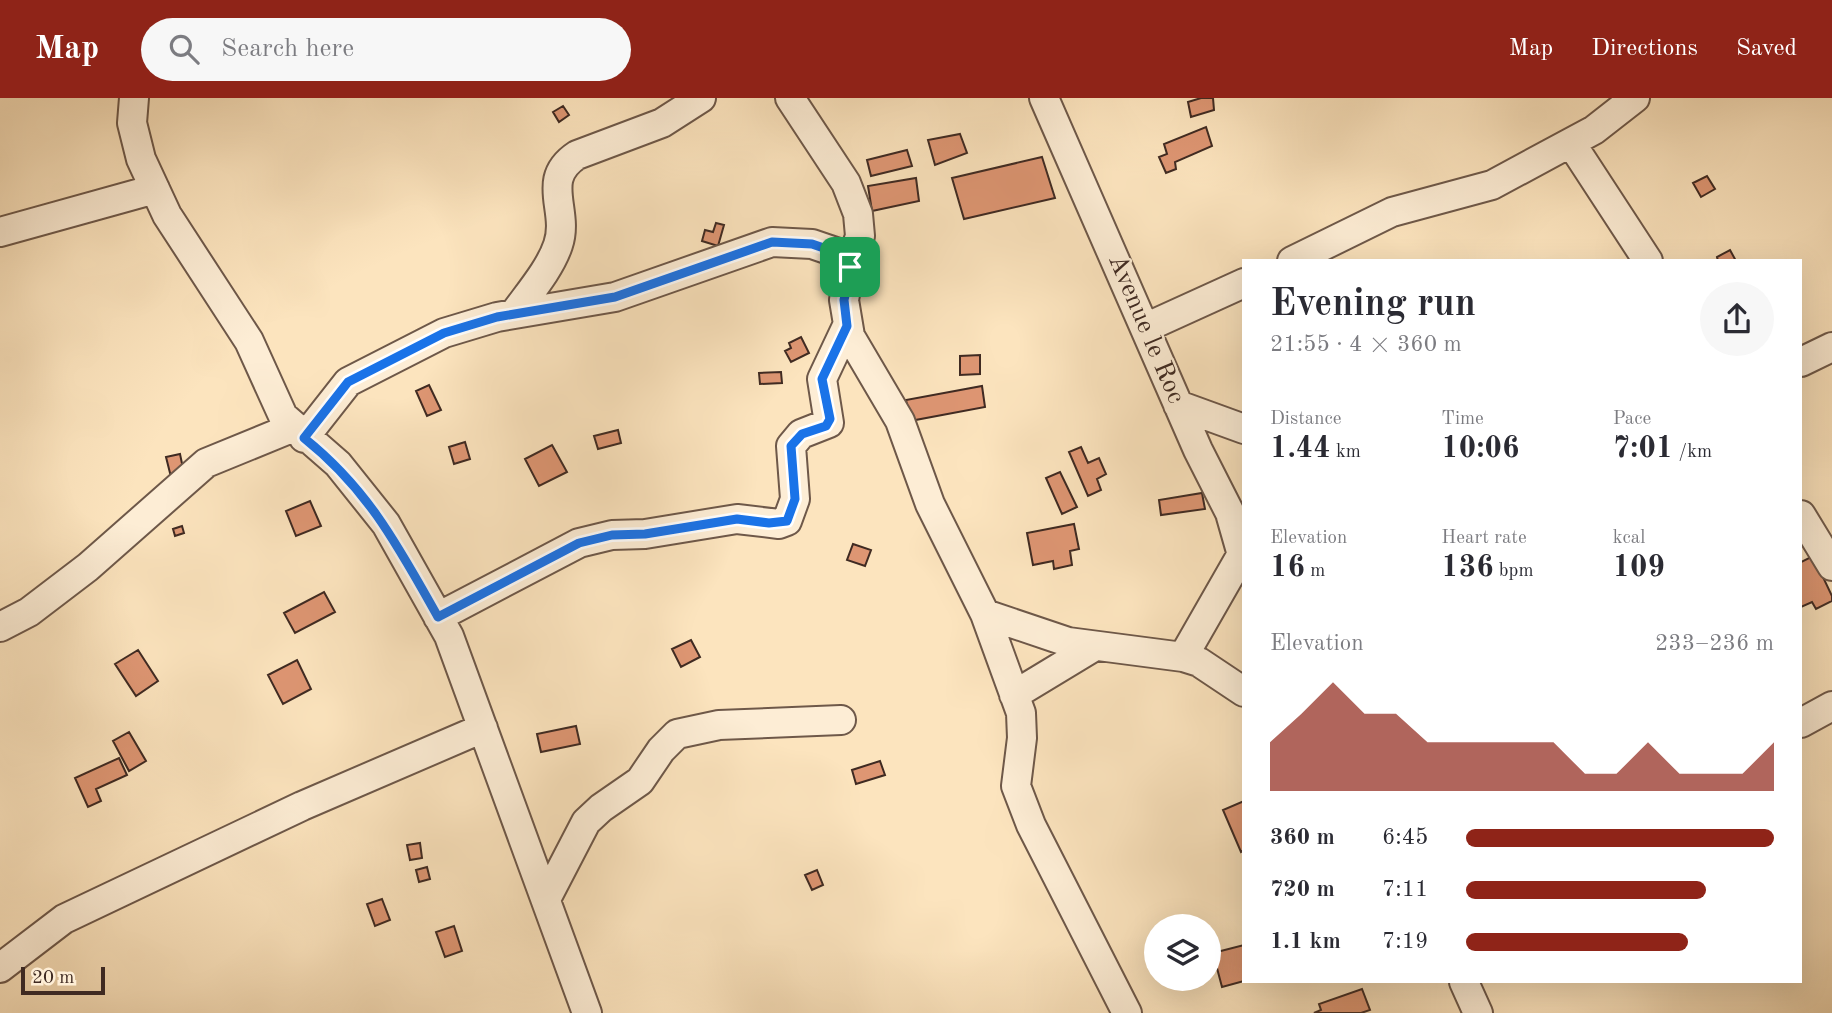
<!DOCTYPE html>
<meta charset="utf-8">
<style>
body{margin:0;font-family:"Old Standard TT",serif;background:#f7f7f7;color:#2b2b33;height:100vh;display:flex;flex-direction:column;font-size:26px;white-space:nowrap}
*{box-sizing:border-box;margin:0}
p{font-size:23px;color:#7c7c81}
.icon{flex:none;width:38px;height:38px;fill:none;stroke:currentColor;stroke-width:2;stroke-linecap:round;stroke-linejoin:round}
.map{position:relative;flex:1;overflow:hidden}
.details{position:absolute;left:1242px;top:161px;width:560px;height:724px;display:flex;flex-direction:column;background:#fff;border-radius:0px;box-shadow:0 7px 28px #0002}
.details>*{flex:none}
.fabs{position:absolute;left:1144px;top:816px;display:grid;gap:14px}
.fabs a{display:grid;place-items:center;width:77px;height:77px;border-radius:50%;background:#fff;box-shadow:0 7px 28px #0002;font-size:35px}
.scale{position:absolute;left:21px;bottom:18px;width:84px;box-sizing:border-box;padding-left:7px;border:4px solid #3f2a22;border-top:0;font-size:19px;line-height:24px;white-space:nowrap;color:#3f2a22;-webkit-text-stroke:5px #fdedd5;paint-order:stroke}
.pin{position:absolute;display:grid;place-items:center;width:60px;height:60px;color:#fff;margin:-30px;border-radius:14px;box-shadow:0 4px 10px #0006}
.round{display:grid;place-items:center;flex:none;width:74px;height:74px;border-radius:37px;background:#f7f7f7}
.head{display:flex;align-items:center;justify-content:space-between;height:119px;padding:0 28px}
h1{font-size:38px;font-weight:800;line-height:52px}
.stats{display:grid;grid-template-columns:repeat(3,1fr);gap:10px;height:119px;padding:7px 28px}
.stats div{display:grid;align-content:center}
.stats b{font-size:30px;font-weight:800}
.stats small{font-size:19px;font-weight:400}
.stats p{font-size:19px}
.chart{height:196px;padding:14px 28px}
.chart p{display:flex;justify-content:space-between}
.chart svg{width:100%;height:126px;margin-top:7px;fill:#8f2418;opacity:.7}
ul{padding:0 28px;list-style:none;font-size:23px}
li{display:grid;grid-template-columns:112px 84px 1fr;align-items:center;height:52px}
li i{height:18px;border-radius:9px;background:#8f2418}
header{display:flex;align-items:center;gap:42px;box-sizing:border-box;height:98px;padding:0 35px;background:#8f2418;color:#fff}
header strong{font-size:33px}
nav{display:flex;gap:38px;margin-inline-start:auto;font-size:24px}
.search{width:490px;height:63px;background:#f7f7f7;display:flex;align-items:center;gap:18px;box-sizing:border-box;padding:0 24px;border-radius:38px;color:#7c7c81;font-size:26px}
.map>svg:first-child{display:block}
.building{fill:#de9673;stroke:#3f2a22;stroke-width:2}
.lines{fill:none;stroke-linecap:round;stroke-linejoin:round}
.minor-casing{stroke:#6e5849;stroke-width:32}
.minor{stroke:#fdedd5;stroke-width:28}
.route-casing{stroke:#fff;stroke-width:14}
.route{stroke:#1a73e8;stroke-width:9}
.labels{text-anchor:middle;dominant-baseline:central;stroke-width:5;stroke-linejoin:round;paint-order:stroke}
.street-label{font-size:26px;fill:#3f2a22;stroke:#fdedd5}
</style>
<header>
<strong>Map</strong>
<div class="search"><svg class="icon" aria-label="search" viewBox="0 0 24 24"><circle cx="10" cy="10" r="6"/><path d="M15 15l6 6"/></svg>Search here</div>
<nav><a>Map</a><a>Directions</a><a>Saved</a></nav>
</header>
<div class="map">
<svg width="1832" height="915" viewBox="0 0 1832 915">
<rect width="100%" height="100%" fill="#fce4be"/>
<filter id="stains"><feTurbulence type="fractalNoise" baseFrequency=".00286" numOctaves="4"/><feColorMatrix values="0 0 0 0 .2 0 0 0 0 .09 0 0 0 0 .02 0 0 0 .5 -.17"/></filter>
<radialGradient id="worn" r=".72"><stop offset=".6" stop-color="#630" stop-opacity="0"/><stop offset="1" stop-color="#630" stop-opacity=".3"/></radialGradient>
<path class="building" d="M 1201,0 L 1213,0 L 1214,12 L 1191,19 L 1188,4 Z
M 563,8 L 569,17 L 559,24 L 553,14 Z
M 1206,29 L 1212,48 L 1175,64 L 1176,71 L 1166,75 L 1159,59 L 1167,56 L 1164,46 Z
M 960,36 L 967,55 L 935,67 L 928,42 Z
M 907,52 L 912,68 L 871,78 L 867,62 Z
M 1042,59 L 1055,100 L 964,121 L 952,80 Z
M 1707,78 L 1715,91 L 1701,99 L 1693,85 Z
M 916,80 L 919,103 L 872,113 L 868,88 Z
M 716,125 L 724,127 L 718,148 L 702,143 L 705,132 L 713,134 Z
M 1730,152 L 1736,163 L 1718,163 L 1717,159 Z
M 801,239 L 809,255 L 791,264 L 785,253 L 791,250 L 789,245 Z
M 980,257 L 980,276 L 960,277 L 960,258 Z
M 781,274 L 782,285 L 760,286 L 759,275 Z
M 429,287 L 441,312 L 427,318 L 416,293 Z
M 982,288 L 985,309 L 910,323 L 906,302 Z
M 618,332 L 621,345 L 598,351 L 594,338 Z
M 465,344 L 470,361 L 454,366 L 449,349 Z
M 552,347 L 567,374 L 539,388 L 525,361 Z
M 1081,349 L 1088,365 L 1099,360 L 1106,376 L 1097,381 L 1101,392 L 1088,398 L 1069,354 Z
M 180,356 L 184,375 L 171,379 L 166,359 Z
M 1060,374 L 1077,409 L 1062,416 L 1046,380 Z
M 1202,395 L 1205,411 L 1161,417 L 1159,402 Z
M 310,403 L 321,428 L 296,438 L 286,413 Z
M 1074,426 L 1079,451 L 1070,453 L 1072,467 L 1054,471 L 1053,463 L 1033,467 L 1027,435 Z
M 182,428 L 184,435 L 175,438 L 173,431 Z
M 853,446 L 871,452 L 865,468 L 847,462 Z
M 1813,458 L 1832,498 L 1832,503 L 1816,511 L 1812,504 L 1801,509 L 1801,464 Z
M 324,494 L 335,514 L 295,535 L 284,515 Z
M 691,542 L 700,559 L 681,569 L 672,551 Z
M 138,552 L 158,583 L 136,598 L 115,566 Z
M 297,562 L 311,591 L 283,606 L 268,577 Z
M 576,628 L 580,646 L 541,654 L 537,636 Z
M 129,634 L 146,663 L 129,673 L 113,643 Z
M 119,660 L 127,677 L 96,691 L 101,703 L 88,709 L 75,680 Z
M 880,663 L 885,677 L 856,686 L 852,672 Z
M 1244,703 L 1244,752 L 1241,754 L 1223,712 Z
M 420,745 L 422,760 L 410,762 L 407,747 Z
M 427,769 L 430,781 L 419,784 L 416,772 Z
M 817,772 L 823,787 L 812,792 L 805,777 Z
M 382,801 L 390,822 L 375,828 L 367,806 Z
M 454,828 L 462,853 L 445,859 L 436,834 Z
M 1244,847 L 1244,883 L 1222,889 L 1213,855 Z
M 1362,891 L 1370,912 L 1361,915 L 1314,915 L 1321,912 L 1319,906 Z"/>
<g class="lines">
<defs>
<path id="minor" d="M 134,0 L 132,25 L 141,61 L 167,117 L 249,243 L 283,318 L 338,366 L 386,426 L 449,538 L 587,915
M 790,0 L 846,85 L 858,116 L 860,138 L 850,169 L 844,202 L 850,238 L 900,323 L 930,406 L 985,516 L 1021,615 L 1022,640 L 1016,688 L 1031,727 L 1127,915
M 1044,0 L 1198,352 L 1230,415 L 1244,464
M 1571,45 L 1648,163
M 0,134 L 155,91
M 1292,163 L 1392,114 L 1492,87 L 1594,32 L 1635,0
M 514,216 C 529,195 550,171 558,147 C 570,112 539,82 577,57 L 662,25 L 701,0
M 1145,230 L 1244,185
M 1801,264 L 1832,249
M 1178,307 L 1244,331
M 304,340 L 348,284 L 444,235 L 497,219 L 615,199 L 772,144 L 812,146 L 853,160
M 1801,417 L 1832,468
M 985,516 L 1068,544 L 1183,559 L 1199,564 L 1244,594
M 438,519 L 579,445 L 612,437 L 645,436 L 737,421 L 779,426 L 787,423 L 795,401 L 791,348 L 801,336 L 829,325 L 822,281 L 847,228
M 0,529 L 29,514 L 88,469 L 206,365 L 294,329
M 1183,559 L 1242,456
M 1014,597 L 1095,548
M 1801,625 L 1832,608
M 546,801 L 586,724 L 601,710 L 640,683 L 661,652 L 677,636 L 719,627 L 841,622
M 0,870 L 64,821 L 302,708 L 483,630
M 1464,884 L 1478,915"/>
</defs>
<use href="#minor" class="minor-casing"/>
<use href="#minor" class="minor"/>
</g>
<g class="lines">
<defs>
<path id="route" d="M 772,144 L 812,146 L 853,160 L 844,202 L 847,228 L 822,281 L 830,321 L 826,328 L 802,336 L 791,348 L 795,401 L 787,423 L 769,425 L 737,421 L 645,436 L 612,437 L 579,445 L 438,519 C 398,448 368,391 304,340 L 348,284 L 444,235 L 497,219 L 615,199 Z"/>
</defs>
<use href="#route" class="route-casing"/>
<use href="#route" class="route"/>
</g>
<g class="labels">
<g class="street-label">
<text transform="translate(1146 231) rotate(67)">Avenue le Roc</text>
</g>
</g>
<rect width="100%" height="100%" filter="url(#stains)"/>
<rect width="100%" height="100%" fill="url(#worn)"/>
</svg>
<div class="fabs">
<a><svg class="icon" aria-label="layers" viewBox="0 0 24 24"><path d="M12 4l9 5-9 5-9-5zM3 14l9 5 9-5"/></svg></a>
</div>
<div class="scale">20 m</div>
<div class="pin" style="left:850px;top:169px;background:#1e9e55"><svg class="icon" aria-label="arrive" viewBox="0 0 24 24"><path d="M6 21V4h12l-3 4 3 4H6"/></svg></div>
<section class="details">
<div class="head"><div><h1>Evening run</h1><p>21:55 · 4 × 360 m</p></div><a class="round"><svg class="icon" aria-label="share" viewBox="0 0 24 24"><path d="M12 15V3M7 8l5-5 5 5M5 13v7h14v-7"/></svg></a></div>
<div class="stats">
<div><p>Distance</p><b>1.44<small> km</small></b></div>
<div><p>Time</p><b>10:06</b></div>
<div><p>Pace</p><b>7:01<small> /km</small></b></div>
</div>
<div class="stats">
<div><p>Elevation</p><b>16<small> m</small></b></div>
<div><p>Heart rate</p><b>136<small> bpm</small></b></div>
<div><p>kcal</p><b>109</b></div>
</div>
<div class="chart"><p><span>Elevation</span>233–236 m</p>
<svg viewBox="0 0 160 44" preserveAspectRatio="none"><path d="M0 44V27L10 17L20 6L30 17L40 17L50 27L60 27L70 27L80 27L90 27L100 38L110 38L120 27L130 38L140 38L150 38L160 27V44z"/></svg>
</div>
<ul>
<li><b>360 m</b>6:45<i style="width:100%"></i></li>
<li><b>720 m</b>7:11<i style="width:78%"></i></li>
<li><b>1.1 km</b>7:19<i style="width:72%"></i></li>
</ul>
</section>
</div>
